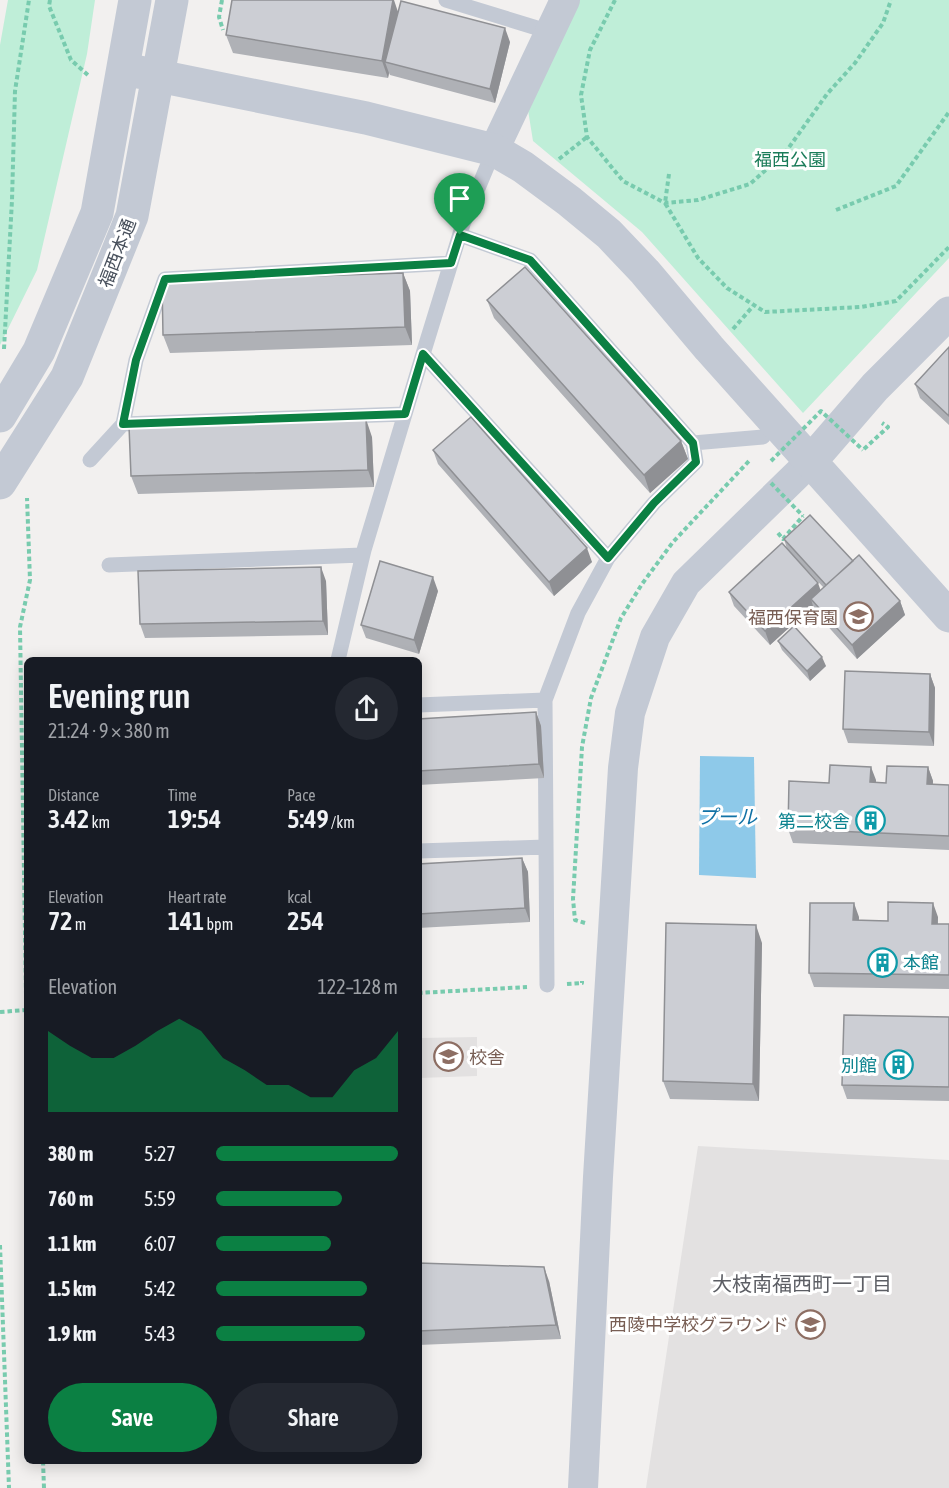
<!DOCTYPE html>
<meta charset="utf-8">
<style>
body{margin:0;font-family:"Asap Condensed","Noto Sans JP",sans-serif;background:#242831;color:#f1f3f6;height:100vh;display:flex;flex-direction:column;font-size:22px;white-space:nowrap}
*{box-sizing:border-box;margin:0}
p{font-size:20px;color:#9ea1a6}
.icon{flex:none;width:33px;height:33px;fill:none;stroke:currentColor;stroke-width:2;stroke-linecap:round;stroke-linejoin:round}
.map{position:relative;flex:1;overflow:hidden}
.sheet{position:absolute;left:24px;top:657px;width:398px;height:807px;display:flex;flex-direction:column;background:#171b24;border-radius:9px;box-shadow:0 3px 15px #0003}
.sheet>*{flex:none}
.pin{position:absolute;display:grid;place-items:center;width:51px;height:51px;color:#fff;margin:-62px -26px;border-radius:50% 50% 50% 0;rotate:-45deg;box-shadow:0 0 6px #0007}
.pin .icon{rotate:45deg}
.round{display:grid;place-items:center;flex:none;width:63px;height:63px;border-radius:32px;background:#242831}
.overview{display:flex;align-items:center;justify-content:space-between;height:102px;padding:0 24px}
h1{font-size:33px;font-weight:600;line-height:45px}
.stats{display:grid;grid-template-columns:repeat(3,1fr);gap:9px;height:102px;padding:6px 24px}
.stats div{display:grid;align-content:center}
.stats b{font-size:26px;font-weight:600}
.stats small{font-size:16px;font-weight:400}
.stats p{font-size:16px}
.chart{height:168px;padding:12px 24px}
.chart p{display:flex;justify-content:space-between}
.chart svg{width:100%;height:108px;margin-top:6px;fill:#0b8043;opacity:.7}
.cta{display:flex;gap:12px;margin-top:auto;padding:12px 24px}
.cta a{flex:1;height:69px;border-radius:36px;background:#0b8043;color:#fff;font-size:24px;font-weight:600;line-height:69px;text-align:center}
.cta a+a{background:#242831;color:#f1f3f6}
ul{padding:0 24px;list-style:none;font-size:20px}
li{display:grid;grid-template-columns:96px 72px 1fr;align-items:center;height:45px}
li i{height:15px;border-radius:8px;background:#0b8043}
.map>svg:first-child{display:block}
.education{fill:#e3e1e1}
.green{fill:#bfeed8}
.water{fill:#8ec9e9}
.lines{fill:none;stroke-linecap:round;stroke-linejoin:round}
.path{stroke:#78cbae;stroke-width:4;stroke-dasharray:4.5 3;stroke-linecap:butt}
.service{stroke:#c3c9d4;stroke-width:15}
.minor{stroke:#c3c9d4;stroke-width:30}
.tertiary{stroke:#c3c9d4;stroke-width:33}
.path-bridge{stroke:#78cbae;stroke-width:4;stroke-dasharray:4.5 3;stroke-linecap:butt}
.wall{fill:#afb1b6}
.shaded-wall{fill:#8f9094}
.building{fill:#ccced4;stroke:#8f9094;stroke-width:1.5}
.route-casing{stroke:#fff;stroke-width:12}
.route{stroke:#0b8043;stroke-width:8}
.labels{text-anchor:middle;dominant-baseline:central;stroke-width:6;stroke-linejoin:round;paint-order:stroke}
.park-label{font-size:18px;fill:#1a7c59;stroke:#fff}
.street-label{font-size:18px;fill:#48505c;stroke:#fff}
.education-label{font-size:18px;fill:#785e54;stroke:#fff;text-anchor:end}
.culture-label{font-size:18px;fill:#0d838f;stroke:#fff;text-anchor:end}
.water-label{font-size:20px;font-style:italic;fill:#1172a6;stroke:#fff}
.neighbourhood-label{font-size:20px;fill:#5c5e64;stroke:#fff}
</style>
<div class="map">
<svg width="949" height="1488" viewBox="0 0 949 1488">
<rect width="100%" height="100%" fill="#f2f0ef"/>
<path class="education" d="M 477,1037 L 477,1076 L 419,1078 L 419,1038 Z
M 698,1146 L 949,1160 L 949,1488 L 646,1488 Z"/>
<path class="green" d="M 8,0 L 95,0 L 87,54 L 37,270 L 0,345 L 0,45 Z
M 579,0 L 949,0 L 949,258 L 803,413 L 642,232 L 533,141 L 528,110 Z"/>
<path class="water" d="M 700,756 L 754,757 L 756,878 L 699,875 Z"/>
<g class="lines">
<path class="path" d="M 50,0 L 49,6 L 71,60 L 90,77
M 222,0 L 219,17 L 223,30
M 615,0 L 590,50 L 581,95 L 587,137 L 623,181 L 665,203 L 698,200 L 750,184 L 785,153 L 827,94 L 855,63 L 883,23 L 891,0
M 559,159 L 587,137
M 669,174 L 665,203 L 698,258 L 727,288 L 765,312 L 861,307 L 896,301 L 949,247
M 836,210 L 896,186 L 949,112
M 733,329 L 754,305
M 4,349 L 12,200 L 15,91 L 29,0
M 864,449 L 888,427 L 882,423
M 778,533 L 783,539 L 803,516
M 585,923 L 575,920 L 573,899 L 582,747 L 591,698 L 621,618 L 642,584 L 673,542 L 749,461
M 567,984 L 582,983 L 582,981
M 418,993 L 527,987
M 0,1012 L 26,1010
M 27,1055 L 20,627 L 30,580 L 27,498
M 0,1245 L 9,1488
M 43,1461 L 44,1488"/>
<path class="service" d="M 446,0 L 550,32
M 460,235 L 530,260 L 693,443 L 696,462 L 654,503 L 608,558 L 578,613 L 545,700 L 547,985
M 423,354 L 608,558
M 123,424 L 405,414
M 693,443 L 763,437
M 90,460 L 123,424 L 136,360 L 165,279 L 451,263
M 109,565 L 362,555
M 338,660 L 364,550 L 423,354 L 463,224 L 494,150
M 418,705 L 545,700
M 418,851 L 546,847"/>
<path class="minor" d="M 494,150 L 565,0
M 583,1488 L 598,1177 L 623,768 L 630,713 L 655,637 L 686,583 L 811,461"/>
<path class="tertiary" d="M 124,69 L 366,118 L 494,150 L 523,167 L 569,201 L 609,234 L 645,272 L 709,348 L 949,616
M 0,416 L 39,351 L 97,213 L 135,0
M 811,461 L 875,387 L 949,313
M 0,483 L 67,377 L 132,216 L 172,0"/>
<path class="path-bridge" d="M 771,461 L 821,411 L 863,450
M 771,483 L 803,516"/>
</g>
<path class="wall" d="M 398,11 L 510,42 L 495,103 L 390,75 L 389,73 L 388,78 L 233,53 L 226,35 Z
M 403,273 L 410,291 L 412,345 L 170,353 L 163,335 Z
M 487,300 L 681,441 L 688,459 L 650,493 L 494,318 Z
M 949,347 L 949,425 L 920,398 L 915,384 Z
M 372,437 L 374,487 L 138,494 L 131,476 Z
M 433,450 L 592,562 L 554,596 L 438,464 Z
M 784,539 L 853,561 L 900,601 L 905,615 L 857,659 L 816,613 L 813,606 L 770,645 L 734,606 L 729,592 L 821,590 L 824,588 L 787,549 Z
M 326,581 L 328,635 L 145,638 L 140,624 Z
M 438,591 L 419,654 L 366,638 L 361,625 Z
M 778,641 L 826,666 L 810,681 L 782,650 Z
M 930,674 L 935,688 L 934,746 L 848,743 L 843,729 Z
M 536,712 L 541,726 L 544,778 L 418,785 L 418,719 Z
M 928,767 L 933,781 L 933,785 L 949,785 L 949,850 L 793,843 L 788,829 L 829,783 L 876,780 L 876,782 L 886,783 Z
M 522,858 L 528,872 L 530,922 L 418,928 L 418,864 Z
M 859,917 L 859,920 L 888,921 L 938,917 L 938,924 L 949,924 L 949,989 L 814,987 L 809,973 Z
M 762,943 L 759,1101 L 670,1099 L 663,1081 Z
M 949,1017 L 949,1101 L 847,1099 L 842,1085 Z
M 418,1263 L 549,1281 L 561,1339 L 418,1345 Z"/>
<path class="shaded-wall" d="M 393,0 L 394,0 L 399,15 L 385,62 L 389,73 L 388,78 L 382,61 Z
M 505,28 L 510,42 L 495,103 L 490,89 Z
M 403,273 L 410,291 L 412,345 L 405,327 Z
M 366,419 L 372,437 L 374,487 L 368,470 Z
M 681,441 L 688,459 L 650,493 L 644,475 Z
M 587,548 L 592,562 L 554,596 L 549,582 Z
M 321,567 L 326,581 L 328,635 L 323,621 Z
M 433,577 L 438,591 L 419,654 L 414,640 Z
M 818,583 L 823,597 L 811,599 L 813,606 L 770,645 L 765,631 Z
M 900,601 L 905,615 L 857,659 L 852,645 Z
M 822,657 L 826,666 L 810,681 L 807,671 Z
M 930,674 L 935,688 L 934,746 L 929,732 Z
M 536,712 L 541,726 L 544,778 L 539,764 Z
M 871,767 L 876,780 L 875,796 L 870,782 Z
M 928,767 L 933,781 L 932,798 L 927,784 Z
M 522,858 L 528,872 L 530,922 L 525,908 Z
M 854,903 L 859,917 L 858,934 L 853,920 Z
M 933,903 L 938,917 L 937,937 L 932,924 Z
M 756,925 L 762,943 L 759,1101 L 753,1084 Z
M 544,1267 L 549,1281 L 561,1339 L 556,1325 Z"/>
<path class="building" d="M 232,0 L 393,0 L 382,61 L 226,35 Z
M 401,1 L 505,28 L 490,89 L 385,62 Z
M 525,267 L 681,441 L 644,475 L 487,300 Z
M 403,273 L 405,327 L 163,335 L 162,281 Z
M 949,347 L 949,416 L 915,384 Z
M 471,417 L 587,548 L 549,582 L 433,450 Z
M 366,419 L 368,470 L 131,476 L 129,426 Z
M 810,515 L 853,561 L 826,585 L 784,539 Z
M 782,543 L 818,583 L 765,631 L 729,592 Z
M 859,555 L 900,601 L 852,645 L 811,599 Z
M 380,561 L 433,577 L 414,640 L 361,625 Z
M 321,567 L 323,621 L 140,624 L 138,571 Z
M 794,626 L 822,657 L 807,671 L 778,641 Z
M 845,671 L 930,674 L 929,732 L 843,729 Z
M 536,712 L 539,764 L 418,771 L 418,719 Z
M 830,765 L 871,767 L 870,782 L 886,783 L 887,766 L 928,767 L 927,784 L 949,785 L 949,836 L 788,829 L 789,781 L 829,783 Z
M 522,858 L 525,908 L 418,914 L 418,864 Z
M 888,902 L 933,903 L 932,924 L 949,924 L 949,975 L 809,973 L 810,903 L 854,903 L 853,920 L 888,921 Z
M 666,923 L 756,925 L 753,1084 L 663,1081 Z
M 844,1015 L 949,1017 L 949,1087 L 842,1085 Z
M 418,1263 L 544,1267 L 556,1325 L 418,1331 Z"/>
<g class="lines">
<defs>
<path id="route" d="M 460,235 L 530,260 L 693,443 L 696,462 L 654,503 L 608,558 L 423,354 L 405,414 L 123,424 L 136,360 L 165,279 L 451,263 Z"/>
</defs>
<use href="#route" class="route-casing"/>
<use href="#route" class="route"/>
</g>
<defs>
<symbol id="school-ring" viewBox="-11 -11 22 22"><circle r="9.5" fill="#fff" stroke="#8d6e63" stroke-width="1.5"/><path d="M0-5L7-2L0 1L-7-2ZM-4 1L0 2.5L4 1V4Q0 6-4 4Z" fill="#8d6e63"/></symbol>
<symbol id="building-ring" viewBox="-11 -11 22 22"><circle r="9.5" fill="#fff" stroke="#0f9aa8" stroke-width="1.5"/><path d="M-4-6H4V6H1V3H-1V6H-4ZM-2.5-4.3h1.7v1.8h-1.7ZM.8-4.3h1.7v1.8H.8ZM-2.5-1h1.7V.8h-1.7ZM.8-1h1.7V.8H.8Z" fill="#0f9aa8"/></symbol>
</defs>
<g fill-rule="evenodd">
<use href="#school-ring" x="842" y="600" width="33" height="33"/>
<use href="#building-ring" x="854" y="804" width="33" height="33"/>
<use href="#building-ring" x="866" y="946" width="33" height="33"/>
<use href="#school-ring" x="432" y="1040" width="33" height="33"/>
<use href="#building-ring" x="882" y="1048" width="33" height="33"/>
<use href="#school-ring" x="794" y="1308" width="33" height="33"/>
</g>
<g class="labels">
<g class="park-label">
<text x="790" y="159">福西公園</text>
</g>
<g class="street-label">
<text transform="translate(117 253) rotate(-69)">福西本通</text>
</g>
<g class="education-label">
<text x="838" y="617">福西保育園</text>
<text x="469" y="1057" text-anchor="start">校舎</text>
<text x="789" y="1324">西陵中学校グラウンド</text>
</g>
<g class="culture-label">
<text x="850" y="821">第二校舎</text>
<text x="903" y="962" text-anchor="start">本館</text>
<text x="877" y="1065">別館</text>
</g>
<g class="water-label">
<text x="727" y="816">プール</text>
</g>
<g class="neighbourhood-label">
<text x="802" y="1283">大枝南福西町一丁目</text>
</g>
</g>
</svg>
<div class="pin" style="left:460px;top:235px;background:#1e9e55"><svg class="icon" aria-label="arrive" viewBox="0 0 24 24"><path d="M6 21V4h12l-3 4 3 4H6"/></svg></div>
<section class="sheet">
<div class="overview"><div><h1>Evening run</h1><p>21:24 · 9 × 380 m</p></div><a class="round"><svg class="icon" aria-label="share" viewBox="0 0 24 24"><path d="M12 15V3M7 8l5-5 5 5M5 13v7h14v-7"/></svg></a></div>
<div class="stats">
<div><p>Distance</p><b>3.42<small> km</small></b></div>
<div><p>Time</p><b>19:54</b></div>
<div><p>Pace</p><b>5:49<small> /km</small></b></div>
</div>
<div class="stats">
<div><p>Elevation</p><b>72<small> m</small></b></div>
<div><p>Heart rate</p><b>141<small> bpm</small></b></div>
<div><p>kcal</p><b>254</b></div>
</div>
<div class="chart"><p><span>Elevation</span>122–128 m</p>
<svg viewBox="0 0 160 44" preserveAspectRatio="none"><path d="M0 44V11L10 17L20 22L30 22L40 17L50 11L60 6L70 11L80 22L90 27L100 33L110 33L120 38L130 38L140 27L150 22L160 11V44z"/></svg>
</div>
<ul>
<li><b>380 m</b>5:27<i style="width:100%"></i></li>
<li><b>760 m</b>5:59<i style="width:69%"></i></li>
<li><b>1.1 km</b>6:07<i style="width:63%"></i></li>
<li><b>1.5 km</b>5:42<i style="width:83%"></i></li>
<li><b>1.9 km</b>5:43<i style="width:82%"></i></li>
</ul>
<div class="cta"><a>Save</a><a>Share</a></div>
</section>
</div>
